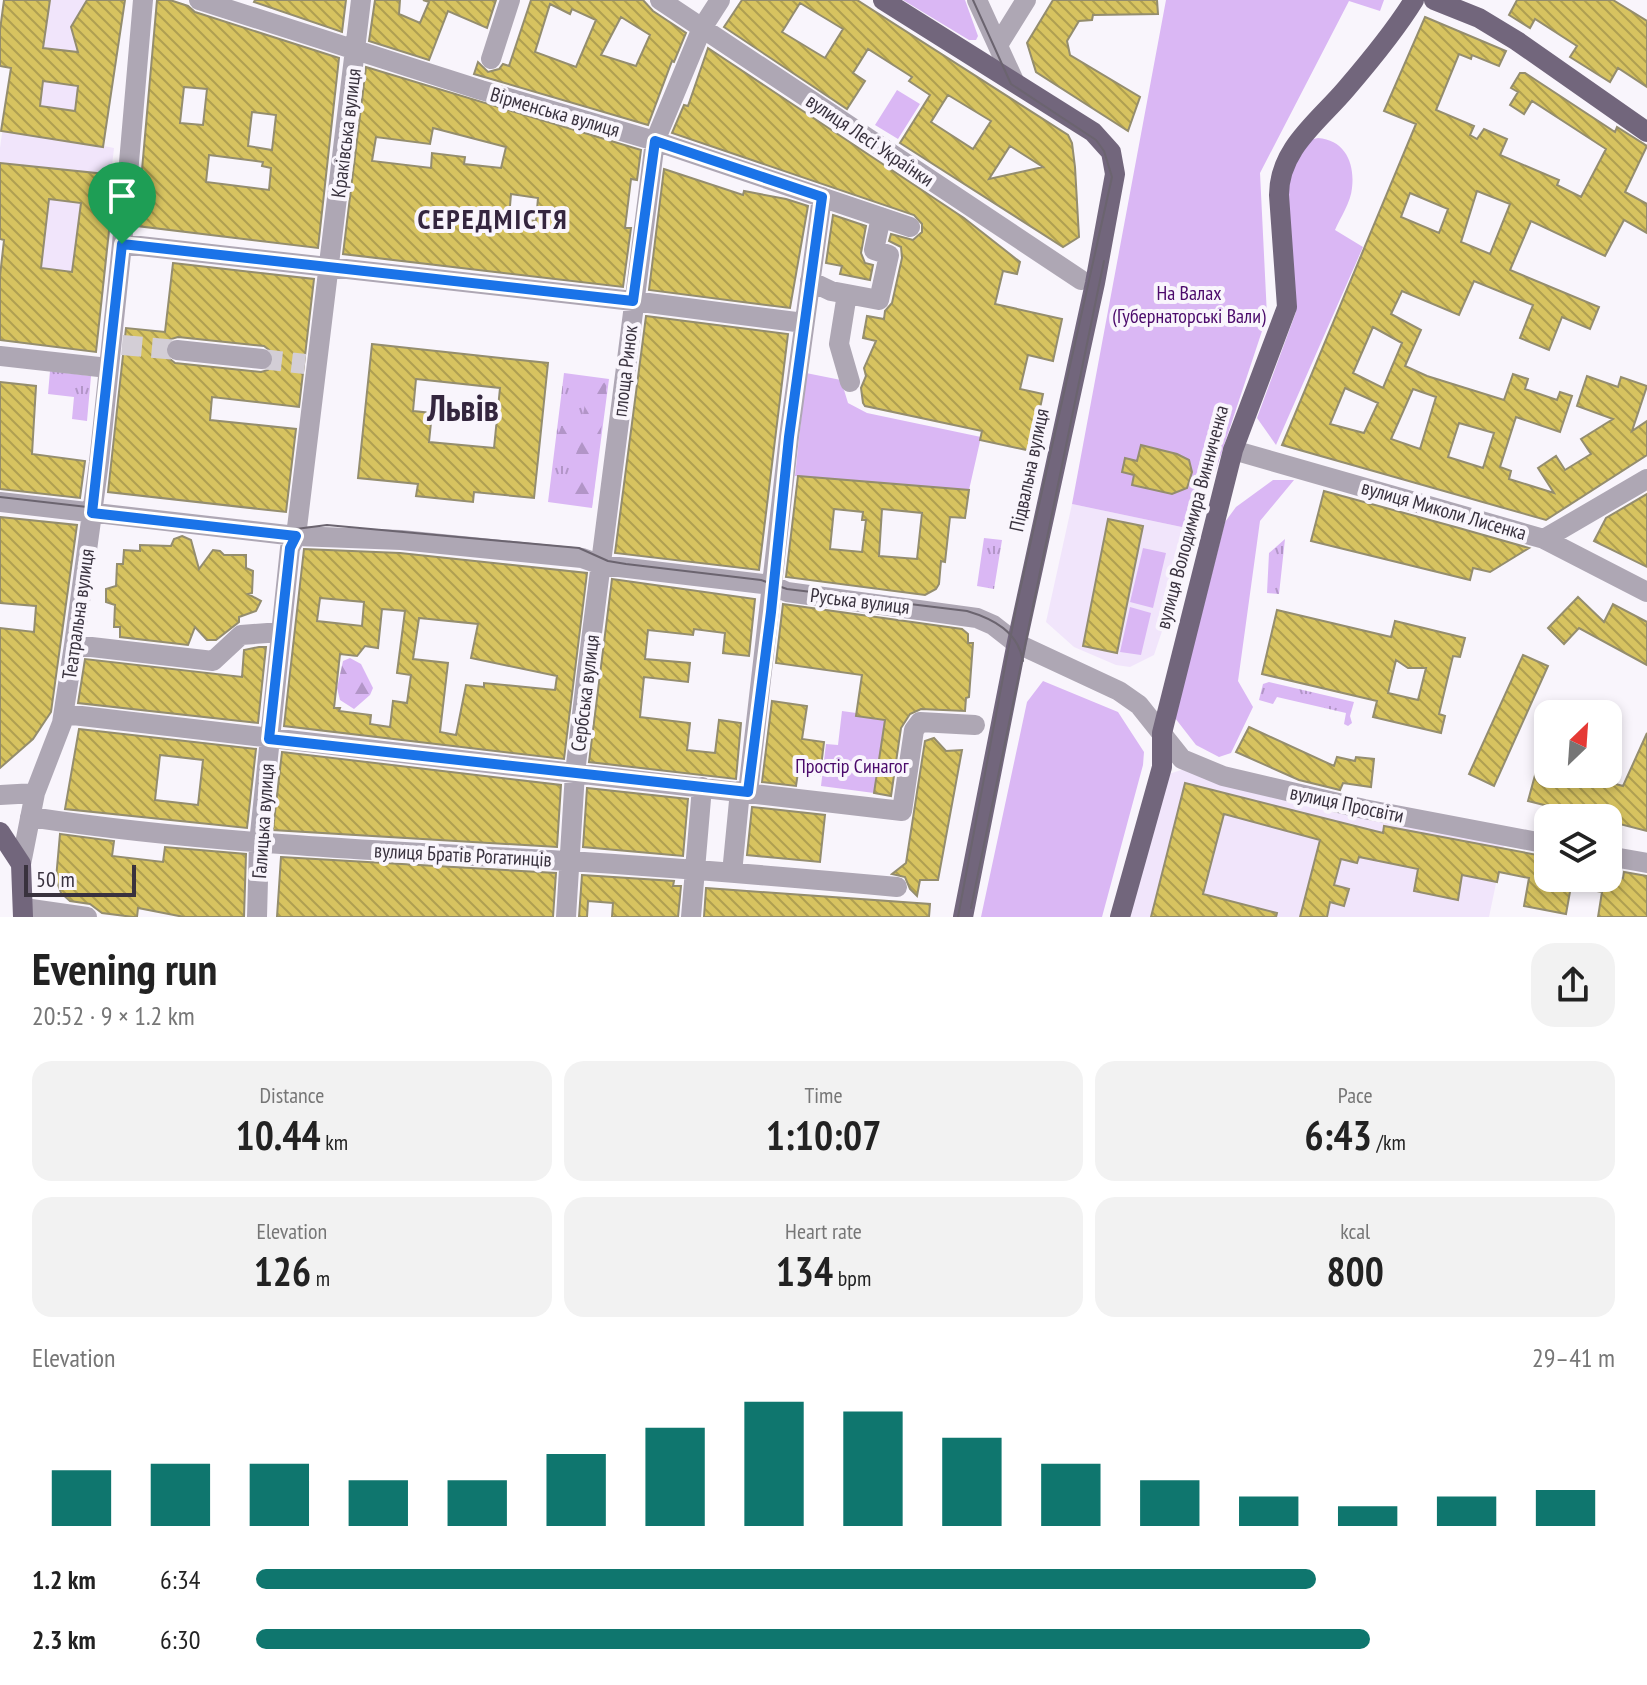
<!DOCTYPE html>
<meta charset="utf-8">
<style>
body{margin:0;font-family:"PT Sans Narrow",sans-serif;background:#f2f2f2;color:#222;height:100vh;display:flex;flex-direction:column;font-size:30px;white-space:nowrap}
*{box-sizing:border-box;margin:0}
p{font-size:26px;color:#767676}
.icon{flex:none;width:44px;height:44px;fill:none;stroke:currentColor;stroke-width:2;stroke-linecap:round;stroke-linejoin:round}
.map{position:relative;height:917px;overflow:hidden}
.sheet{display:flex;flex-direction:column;background:#fff;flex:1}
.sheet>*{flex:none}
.needle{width:52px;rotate:25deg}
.fabs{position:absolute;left:1534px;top:700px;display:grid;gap:16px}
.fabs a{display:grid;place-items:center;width:88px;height:88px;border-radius:16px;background:#fff;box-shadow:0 4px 12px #0003;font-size:40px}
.scale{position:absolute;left:24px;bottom:20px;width:112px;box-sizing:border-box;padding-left:8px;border:4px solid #39323e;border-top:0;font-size:22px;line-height:28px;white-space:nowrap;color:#39323e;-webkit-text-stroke:6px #f9f5fc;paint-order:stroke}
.pin{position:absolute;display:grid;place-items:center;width:68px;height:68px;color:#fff;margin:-82px -34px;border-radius:50% 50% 50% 0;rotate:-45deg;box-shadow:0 0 8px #0007}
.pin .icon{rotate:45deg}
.round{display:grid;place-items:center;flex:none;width:84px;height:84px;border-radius:24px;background:#f2f2f2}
.overview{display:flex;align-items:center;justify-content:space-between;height:136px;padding:0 32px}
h1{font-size:44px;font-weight:700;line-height:60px}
.metrics{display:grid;grid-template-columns:repeat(3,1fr);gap:12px;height:136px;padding:8px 32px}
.metrics div{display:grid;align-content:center;border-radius:20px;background:#f2f2f2;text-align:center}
.metrics b{font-size:40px;font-weight:700}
.metrics small{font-size:22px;font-weight:400}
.metrics p{font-size:22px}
.chart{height:224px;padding:16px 32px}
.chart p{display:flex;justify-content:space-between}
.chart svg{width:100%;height:144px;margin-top:8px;stroke:#0f766e;stroke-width:6}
ul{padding:0 32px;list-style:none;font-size:26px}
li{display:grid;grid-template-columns:128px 96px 1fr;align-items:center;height:60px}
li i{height:20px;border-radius:10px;background:#0f766e}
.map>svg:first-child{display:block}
.built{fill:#f1e5fb}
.grass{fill:url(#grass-tufts)}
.forest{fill:url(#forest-firs)}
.green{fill:#dab7f4}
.building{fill:url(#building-back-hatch);stroke:#948d6e;stroke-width:2;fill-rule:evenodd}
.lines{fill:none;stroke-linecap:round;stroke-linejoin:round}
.minor-tunnel{stroke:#d3ced6;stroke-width:20;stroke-dasharray:20 10;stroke-linecap:butt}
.minor{stroke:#aea7b4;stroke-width:20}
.major{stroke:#72667c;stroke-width:20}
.tram{stroke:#6b646f;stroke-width:2}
.route-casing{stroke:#fff;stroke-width:16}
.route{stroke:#1a73e8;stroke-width:10}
.labels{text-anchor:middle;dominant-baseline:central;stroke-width:8;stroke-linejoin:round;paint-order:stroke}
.street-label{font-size:20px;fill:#39323e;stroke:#f9f5fc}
.park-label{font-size:20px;fill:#4b0a6b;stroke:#f9f5fc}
.district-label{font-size:28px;font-weight:bold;letter-spacing:2px;fill:#34263e;stroke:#f9f5fc}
.town-label{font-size:36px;font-weight:bold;fill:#34263e;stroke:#f9f5fc}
</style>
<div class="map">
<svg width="1647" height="917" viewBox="0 0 1647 917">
<defs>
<pattern id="grass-tufts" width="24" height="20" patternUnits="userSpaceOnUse" patternTransform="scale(2)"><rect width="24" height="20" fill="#dab7f4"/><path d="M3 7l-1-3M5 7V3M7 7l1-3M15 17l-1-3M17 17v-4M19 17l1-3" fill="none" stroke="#b295c7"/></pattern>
<pattern id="forest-firs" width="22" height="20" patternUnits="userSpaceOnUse" patternTransform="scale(2)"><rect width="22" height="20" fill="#dab7f4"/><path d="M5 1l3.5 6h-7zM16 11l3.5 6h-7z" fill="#b295c7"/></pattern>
<pattern id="building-back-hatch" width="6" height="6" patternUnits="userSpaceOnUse" patternTransform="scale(2)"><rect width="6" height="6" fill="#d7c360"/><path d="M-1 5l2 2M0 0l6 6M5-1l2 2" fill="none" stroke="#af9f51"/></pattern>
</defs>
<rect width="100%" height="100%" fill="#f9f5fc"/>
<path class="built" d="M 4,0 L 125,0 L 104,146 L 114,148 L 111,174 L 116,175 L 102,306 L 0,294 L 4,240 L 0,239 L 0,148 L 11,69 L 0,66 L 0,30 Z
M 1072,504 L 1196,530 L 1154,655 L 1130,667 L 1116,665 L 1074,647 L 1046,622 Z
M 1184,769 L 1505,840 L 1489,917 L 1129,917 L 1169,774 Z"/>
<path class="grass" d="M 50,371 L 91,376 L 87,421 L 72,419 L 74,397 L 48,394 Z
M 564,373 L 609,379 L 592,508 L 548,502 Z
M 984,538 L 1002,540 L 994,589 L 977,586 Z
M 1285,539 L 1279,594 L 1267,593 L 1269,553 Z
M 1269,682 L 1354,702 L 1350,716 L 1352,723 L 1348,726 L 1344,724 L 1346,713 L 1277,697 L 1273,704 L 1259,700 L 1263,684 Z"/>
<path class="forest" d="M 607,381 L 592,506 L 564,501 L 562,491 L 579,446 L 556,441 L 561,427 L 581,425 L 587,393 Z
M 350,658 L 361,664 L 373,688 L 370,695 L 354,709 L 340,700 L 337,688 L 343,661 Z"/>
<path class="green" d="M 903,0 L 965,0 L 978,36 L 976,40 L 969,40 Z
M 1166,0 L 1384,0 L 1380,11 L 1349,1 L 1260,173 L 1267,316 L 1196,530 L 1072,504 Z
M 897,90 L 920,104 L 898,139 L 875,125 Z
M 1318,138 C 1345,140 1355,163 1352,188 C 1351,202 1340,218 1335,230 L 1363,247 L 1276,445 L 1257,418 L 1296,312 L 1285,219 L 1287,169 L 1309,140 Z
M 806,373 L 841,380 L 848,403 L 867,413 L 981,437 L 969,490 L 795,476 Z
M 1273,480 L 1294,480 L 1260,521 L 1238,681 L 1253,707 L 1231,753 L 1219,757 L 1196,745 L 1175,718 L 1225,522 L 1236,507 Z
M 1143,548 L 1166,553 L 1153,608 L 1130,602 Z
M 1130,607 L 1151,613 L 1141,655 L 1120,652 Z
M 1043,681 L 1118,712 L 1144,752 L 1143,765 L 1102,917 L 981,917 L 1027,702 Z
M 842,711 L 885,717 L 874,793 L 821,786 L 826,744 L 838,745 Z"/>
<path class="building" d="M 4,0 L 50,0 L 43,48 L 78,52 L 71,27 L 87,0 L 125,0 L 103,147 L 1,131 L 11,68 L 0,66 L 0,30 ZM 43,81 L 78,86 L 75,111 L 40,106 Z
M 157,0 L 170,0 L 188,6 L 195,12 L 339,58 L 318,248 L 137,226 ZM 184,87 L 207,89 L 203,125 L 180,123 ZM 252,112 L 276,115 L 272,150 L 248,146 ZM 209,155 L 263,162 L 262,166 L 271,168 L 269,190 L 206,182 Z
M 255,0 L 346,0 L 342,32 L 254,2 Z
M 375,0 L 400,0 L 399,14 L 420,23 L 429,2 L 423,0 L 496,0 L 487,28 L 448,11 L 429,60 L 369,41 Z
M 531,0 L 643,0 L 653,11 L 686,33 L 674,62 L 672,61 L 648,125 L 474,74 L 478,62 L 488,72 L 499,69 L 503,64 L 509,66 ZM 550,4 L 570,14 L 572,9 L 596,20 L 576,67 L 535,52 ZM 621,17 L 650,35 L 636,66 L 601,55 Z
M 742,0 L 857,0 L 1068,135 L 1072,143 L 1075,167 L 1079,237 L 1063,247 L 900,143 L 930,95 L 909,81 L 912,77 L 868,49 L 853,73 L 865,81 L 847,109 L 724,27 ZM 800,3 L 843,29 L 825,58 L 782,32 ZM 948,95 L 991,121 L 973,149 L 931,122 ZM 1010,146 L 1043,167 L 989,179 Z
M 1053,0 L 1157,0 L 1158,14 L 1093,15 L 1092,20 L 1079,21 L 1067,41 L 1070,55 L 1140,97 L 1128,131 L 1036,72 L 1027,43 Z
M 1517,0 L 1613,0 L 1647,21 L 1647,87 L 1618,68 L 1610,82 L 1570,57 L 1577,46 L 1535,19 L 1530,28 L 1509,15 Z
M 1425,17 L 1506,51 L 1499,66 L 1472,55 L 1471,59 L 1459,54 L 1436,110 L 1474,126 L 1470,135 L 1477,139 L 1484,129 L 1507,139 L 1500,155 L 1559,180 L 1557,185 L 1581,197 L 1606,149 L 1532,101 L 1524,114 L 1510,105 L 1518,92 L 1511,88 L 1520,73 L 1525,73 L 1615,132 L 1617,127 L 1647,146 L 1625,192 L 1647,204 L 1647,233 L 1624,220 L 1605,256 L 1531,221 L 1510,270 L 1599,307 L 1590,329 L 1562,317 L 1549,350 L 1520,338 L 1533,305 L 1474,281 L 1459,315 L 1402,291 L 1391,314 L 1421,330 L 1405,366 L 1427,376 L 1504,400 L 1513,374 L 1528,379 L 1525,389 L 1557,400 L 1560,392 L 1572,396 L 1560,432 L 1516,417 L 1500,467 L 1511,471 L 1509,479 L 1554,493 L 1538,468 L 1556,456 L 1565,470 L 1591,454 L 1581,439 L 1613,419 L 1577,406 L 1587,376 L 1618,387 L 1621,377 L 1647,386 L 1632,431 L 1647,421 L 1647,455 L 1546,520 L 1282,445 L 1416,124 L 1384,111 ZM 1477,191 L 1510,204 L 1490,254 L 1461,242 ZM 1410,193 L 1448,209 L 1439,233 L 1401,217 ZM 1373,327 L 1402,343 L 1383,388 L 1353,373 ZM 1345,388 L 1378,403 L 1364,433 L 1330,424 ZM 1413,389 L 1436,397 L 1420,449 L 1391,439 ZM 1459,423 L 1494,433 L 1483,468 L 1448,457 Z
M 708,48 L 964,218 L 1020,262 L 1017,274 L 1003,271 L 995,304 L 1062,319 L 1053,361 L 1028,355 L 1020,389 L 1043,394 L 1031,451 L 980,440 L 982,431 L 865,406 L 863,403 L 861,388 L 866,376 L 864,368 L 876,341 L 863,338 L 867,316 L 884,319 L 885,311 L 892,303 L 902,258 L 901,247 L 889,241 L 891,234 L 913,240 L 922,232 L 922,224 L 914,215 L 672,133 L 684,105 L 688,106 Z
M 366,67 L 641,150 L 637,180 L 631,179 L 625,228 L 631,228 L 623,287 L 343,254 ZM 433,128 L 506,147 L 501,168 L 464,164 L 465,157 L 432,153 L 431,168 L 372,161 L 376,137 L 430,144 ZM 511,194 L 538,198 L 536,221 L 509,218 Z
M 0,163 L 115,175 L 96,352 L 0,340 L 0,276 L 4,240 L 0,239 ZM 49,199 L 81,203 L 72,272 L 41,268 Z
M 664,169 L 743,195 L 744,191 L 786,199 L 808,206 L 790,308 L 649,290 Z
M 833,215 L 866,226 L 861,253 L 865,263 L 873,265 L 870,280 L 840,274 L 842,266 L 826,263 Z
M 173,263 L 314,279 L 299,407 L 212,397 L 210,420 L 296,429 L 286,512 L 108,492 L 126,328 L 165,332 ZM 178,337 L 264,346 L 273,353 L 275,361 L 268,370 L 261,372 L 175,363 L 166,356 L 164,348 L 171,339 Z
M 646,316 L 788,334 L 759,570 L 615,553 Z
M 372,344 L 548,363 L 534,498 L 474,492 L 473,502 L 416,496 L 418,484 L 358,478 ZM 416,379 L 500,388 L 494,448 L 429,442 L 432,413 L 413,411 Z
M 0,382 L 36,386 L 32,454 L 85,461 L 80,498 L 0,489 Z
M 1141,445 L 1177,454 L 1189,460 L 1192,472 L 1187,488 L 1172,494 L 1132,485 L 1134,475 L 1122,472 L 1125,458 L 1137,461 Z
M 798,476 L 969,490 L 965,518 L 950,517 L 945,562 L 941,561 L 939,584 L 936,589 L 925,595 L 786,577 ZM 834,509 L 863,512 L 862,520 L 866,520 L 862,552 L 830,549 ZM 882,509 L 922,513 L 917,559 L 879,556 Z
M 1324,491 L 1459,528 L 1529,548 L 1490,572 L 1473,568 L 1470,580 L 1311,541 Z
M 1647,494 L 1647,567 L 1594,541 L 1606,518 Z
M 0,517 L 77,525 L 51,712 L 33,739 L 0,768 L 0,628 L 34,632 L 36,606 L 0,603 Z
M 1108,519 L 1143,526 L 1117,653 L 1083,646 Z
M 182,536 L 191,540 L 199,569 L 213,550 L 220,551 L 224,555 L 246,555 L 246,568 L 253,571 L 252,593 L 248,594 L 261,601 L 256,611 L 239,617 L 239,622 L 216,640 L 207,640 L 195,627 L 188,645 L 120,637 L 120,627 L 114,627 L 115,605 L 106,602 L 106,589 L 116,586 L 117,564 L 123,564 L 124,550 L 140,551 L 140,545 L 171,546 L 174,539 Z
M 304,549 L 400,553 L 587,573 L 564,759 L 284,726 ZM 320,598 L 364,602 L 362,626 L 317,621 ZM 382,609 L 405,611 L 397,673 L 411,675 L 407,703 L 393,701 L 390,727 L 370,724 L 371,715 L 339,711 L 340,708 L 334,708 L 340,654 L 357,656 L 365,646 L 378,648 ZM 419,618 L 478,624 L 471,658 L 557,676 L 555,690 L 484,683 L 484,687 L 466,685 L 456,735 L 440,732 L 448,663 L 413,659 Z
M 612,579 L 755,599 L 749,656 L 723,653 L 725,633 L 694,629 L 693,635 L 648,630 L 645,659 L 690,663 L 688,682 L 644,677 L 640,717 L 690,723 L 687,750 L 715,753 L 719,720 L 741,723 L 736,779 L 589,762 Z
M 1578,597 L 1604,622 L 1613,604 L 1647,622 L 1647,665 L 1579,628 L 1564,644 L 1548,628 Z
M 783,604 L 962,629 L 968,634 L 968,643 L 973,643 L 969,697 L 966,698 L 965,711 L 921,709 L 910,714 L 901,728 L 891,796 L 874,793 L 885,720 L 856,716 L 862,675 L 776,663 Z
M 1277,610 L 1391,637 L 1395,621 L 1465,638 L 1460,657 L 1453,656 L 1439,714 L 1445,716 L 1441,733 L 1373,717 L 1377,701 L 1262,674 ZM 1396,660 L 1408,668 L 1426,668 L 1418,700 L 1388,693 Z
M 259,647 L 266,647 L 258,723 L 78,703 L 85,659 L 242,677 L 244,650 Z
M 1523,655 L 1548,666 L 1494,786 L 1469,774 Z
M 772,701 L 807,706 L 802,739 L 824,742 L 820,775 L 798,772 L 796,786 L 762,782 Z
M 1249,727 L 1334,766 L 1337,757 L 1355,761 L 1356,757 L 1374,759 L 1371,787 L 1343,783 L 1340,790 L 1299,780 L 1236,752 Z
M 79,729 L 256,749 L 247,828 L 65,809 ZM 160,755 L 203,760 L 198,805 L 155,800 Z
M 1647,733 L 1647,831 L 1608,821 L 1608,818 L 1596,818 L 1528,801 L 1544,742 L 1548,742 L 1548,774 L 1579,774 L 1623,786 Z
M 934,738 L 946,751 L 962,750 L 938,880 L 920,880 L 917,896 L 910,889 L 905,877 L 892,874 L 906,863 L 925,741 Z
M 282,752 L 561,785 L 557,847 L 273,830 Z
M 1185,783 L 1383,833 L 1384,826 L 1548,857 L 1548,878 L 1623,878 L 1624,872 L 1647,876 L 1647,917 L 1598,917 L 1602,892 L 1571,886 L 1566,914 L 1524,906 L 1529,878 L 1499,872 L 1497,882 L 1462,875 L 1458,900 L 1414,891 L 1418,869 L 1359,857 L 1357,863 L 1341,859 L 1334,885 L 1349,889 L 1344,906 L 1330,902 L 1327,917 L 1300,917 L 1320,840 L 1224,814 L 1203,894 L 1277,913 L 1276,917 L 1151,917 Z
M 587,788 L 688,799 L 683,856 L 583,847 Z
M 752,807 L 825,815 L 820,862 L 747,855 Z
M 60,834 L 114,841 L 112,856 L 163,862 L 165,847 L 246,854 L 244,917 L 184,917 L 138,908 L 137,917 L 133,917 L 102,913 L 90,904 L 70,901 L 61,893 L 56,879 Z
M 281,857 L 556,873 L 553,917 L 277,917 Z
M 582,875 L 674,881 L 673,886 L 681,886 L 678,917 L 612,917 L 613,903 L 588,901 L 587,917 L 579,917 Z
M 706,888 L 930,904 L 929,917 L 704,917 Z"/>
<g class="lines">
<path class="minor-tunnel" d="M 122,345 L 177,350
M 262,359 L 305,364"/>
<path class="minor" d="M 199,0 L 481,90 L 655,141 L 910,227
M 660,0 L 1081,280
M 977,0 L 1014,81
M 998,45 L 1026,0
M 491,59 L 510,0
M 122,244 L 633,301 L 804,323
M 810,281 L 831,291 L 847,294 L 839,344 L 850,382
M 847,294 L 879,300 L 889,255 L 874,250 L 881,217
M 177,350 L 262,359
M 0,356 L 108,368
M 1233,450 L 1544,539 L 1647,592
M 0,502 L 296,536 L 401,540 L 582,558 L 602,565 L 772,585 L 787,592 L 977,618 L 993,625 L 1016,643 L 1119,691 L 1139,705 L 1182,759 L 1223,776 L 1364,809 L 1548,844
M 1544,539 L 1647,479
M 74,645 L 213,661 L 241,635 L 281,632
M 64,714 L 902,811 L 914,730 L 920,722 L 975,725
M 748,792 L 789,437 L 822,197
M 0,795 L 35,793
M 30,817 C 209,844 389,851 569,861 C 679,868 788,877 897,887
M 1608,856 L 1647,863
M 21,864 L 35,793 L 62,723 L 74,645 L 99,462 L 122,244 L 143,0
M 732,873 L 740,791
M 24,908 L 87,917
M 257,917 L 259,843 L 290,548 L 296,536 L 361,0
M 566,917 L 575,773 L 587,672 L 655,141 L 702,28 L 720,0
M 691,917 L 702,787"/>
<path class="major" d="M 883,0 L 1093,132 L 1111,152 L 1115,174 L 1095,283 L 1017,642 L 963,917
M 1434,0 L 1479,18 L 1517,41 L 1647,132
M 0,832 L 21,864 L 23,917
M 1120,917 L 1162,767 L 1162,733 L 1233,450 L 1287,307 L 1279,195 C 1279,149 1318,122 1346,89 C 1370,61 1395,31 1414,0"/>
<path class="tram" d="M 0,497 L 288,530 L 327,525 L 579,548 L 608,561 L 626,564 L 761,580 L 787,589 L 967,611 C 994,619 1018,632 1023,661
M 971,908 L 1104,261
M 958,917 L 1016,608 L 1112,177 L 1104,151 L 1096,140 L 1011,84 L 973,0"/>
</g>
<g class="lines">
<defs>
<path id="route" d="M 655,141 L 822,197 L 789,437 L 771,612 L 748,792 L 269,739 L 290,548 L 296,536 L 92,513 L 122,244 L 633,301 Z"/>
</defs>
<use href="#route" class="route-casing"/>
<use href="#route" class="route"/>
</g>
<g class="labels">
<g class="street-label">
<text transform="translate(555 112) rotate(16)">Вірменська вулиця</text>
<text transform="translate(346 133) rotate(-83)">Краківська вулиця</text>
<text transform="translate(870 140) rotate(34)">вулиця Лесі Українки</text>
<text transform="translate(625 371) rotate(-83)">площа Ринок</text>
<text transform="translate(1029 470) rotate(-78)">Підвальна вулиця</text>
<text transform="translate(1444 510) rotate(16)">вулиця Миколи Лисенка</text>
<text transform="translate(1192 517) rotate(-75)">вулиця Володимира Винниченка</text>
<text transform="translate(860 601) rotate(7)">Руська вулиця</text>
<text transform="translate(78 614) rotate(-82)">Театральна вулиця</text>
<text transform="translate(585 693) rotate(-83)">Сербська вулиця</text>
<text transform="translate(1347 804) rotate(12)">вулиця Просвіти</text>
<text transform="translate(263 821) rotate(-86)">Галицька вулиця</text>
<text transform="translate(463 855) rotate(3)">вулиця Братів Рогатинців</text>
</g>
<g class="park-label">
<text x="1189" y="293">На Валах<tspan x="1189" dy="23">(Губернаторські Вали)</tspan></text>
<text x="852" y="766">Простір Синагог</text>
</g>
<g class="district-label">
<text x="493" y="218">СЕРЕДМІСТЯ</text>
</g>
<g class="town-label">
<text x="463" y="407">Львів</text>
</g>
</g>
</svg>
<div class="fabs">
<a><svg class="needle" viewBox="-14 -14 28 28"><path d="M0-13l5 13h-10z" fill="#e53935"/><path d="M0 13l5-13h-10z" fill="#767676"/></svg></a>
<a><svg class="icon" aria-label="layers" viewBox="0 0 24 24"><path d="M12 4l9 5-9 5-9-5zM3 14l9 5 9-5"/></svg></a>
</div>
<div class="scale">50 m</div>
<div class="pin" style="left:122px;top:244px;background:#1e9e55"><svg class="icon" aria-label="arrive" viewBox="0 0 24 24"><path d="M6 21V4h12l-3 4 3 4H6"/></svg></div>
</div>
<section class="sheet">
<div class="overview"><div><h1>Evening run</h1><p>20:52 · 9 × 1.2 km</p></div><a class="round"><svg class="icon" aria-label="share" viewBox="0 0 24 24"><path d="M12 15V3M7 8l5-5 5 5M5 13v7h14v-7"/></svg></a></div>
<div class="metrics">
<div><p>Distance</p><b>10.44<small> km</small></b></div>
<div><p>Time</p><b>1:10:07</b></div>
<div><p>Pace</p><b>6:43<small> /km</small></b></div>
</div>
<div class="metrics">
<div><p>Elevation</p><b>126<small> m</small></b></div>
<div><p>Heart rate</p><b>134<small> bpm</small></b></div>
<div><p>kcal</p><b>800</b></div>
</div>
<div class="chart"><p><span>Elevation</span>29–41 m</p>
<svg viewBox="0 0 160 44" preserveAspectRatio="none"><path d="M5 44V27M15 44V25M25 44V25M35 44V30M45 44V30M55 44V22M65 44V14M75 44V6M85 44V9M95 44V17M105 44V25M115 44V30M125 44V35M135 44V38M145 44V35M155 44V33"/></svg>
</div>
<ul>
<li><b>1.2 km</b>6:34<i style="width:78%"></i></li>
<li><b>2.3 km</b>6:30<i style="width:82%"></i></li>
</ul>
</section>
